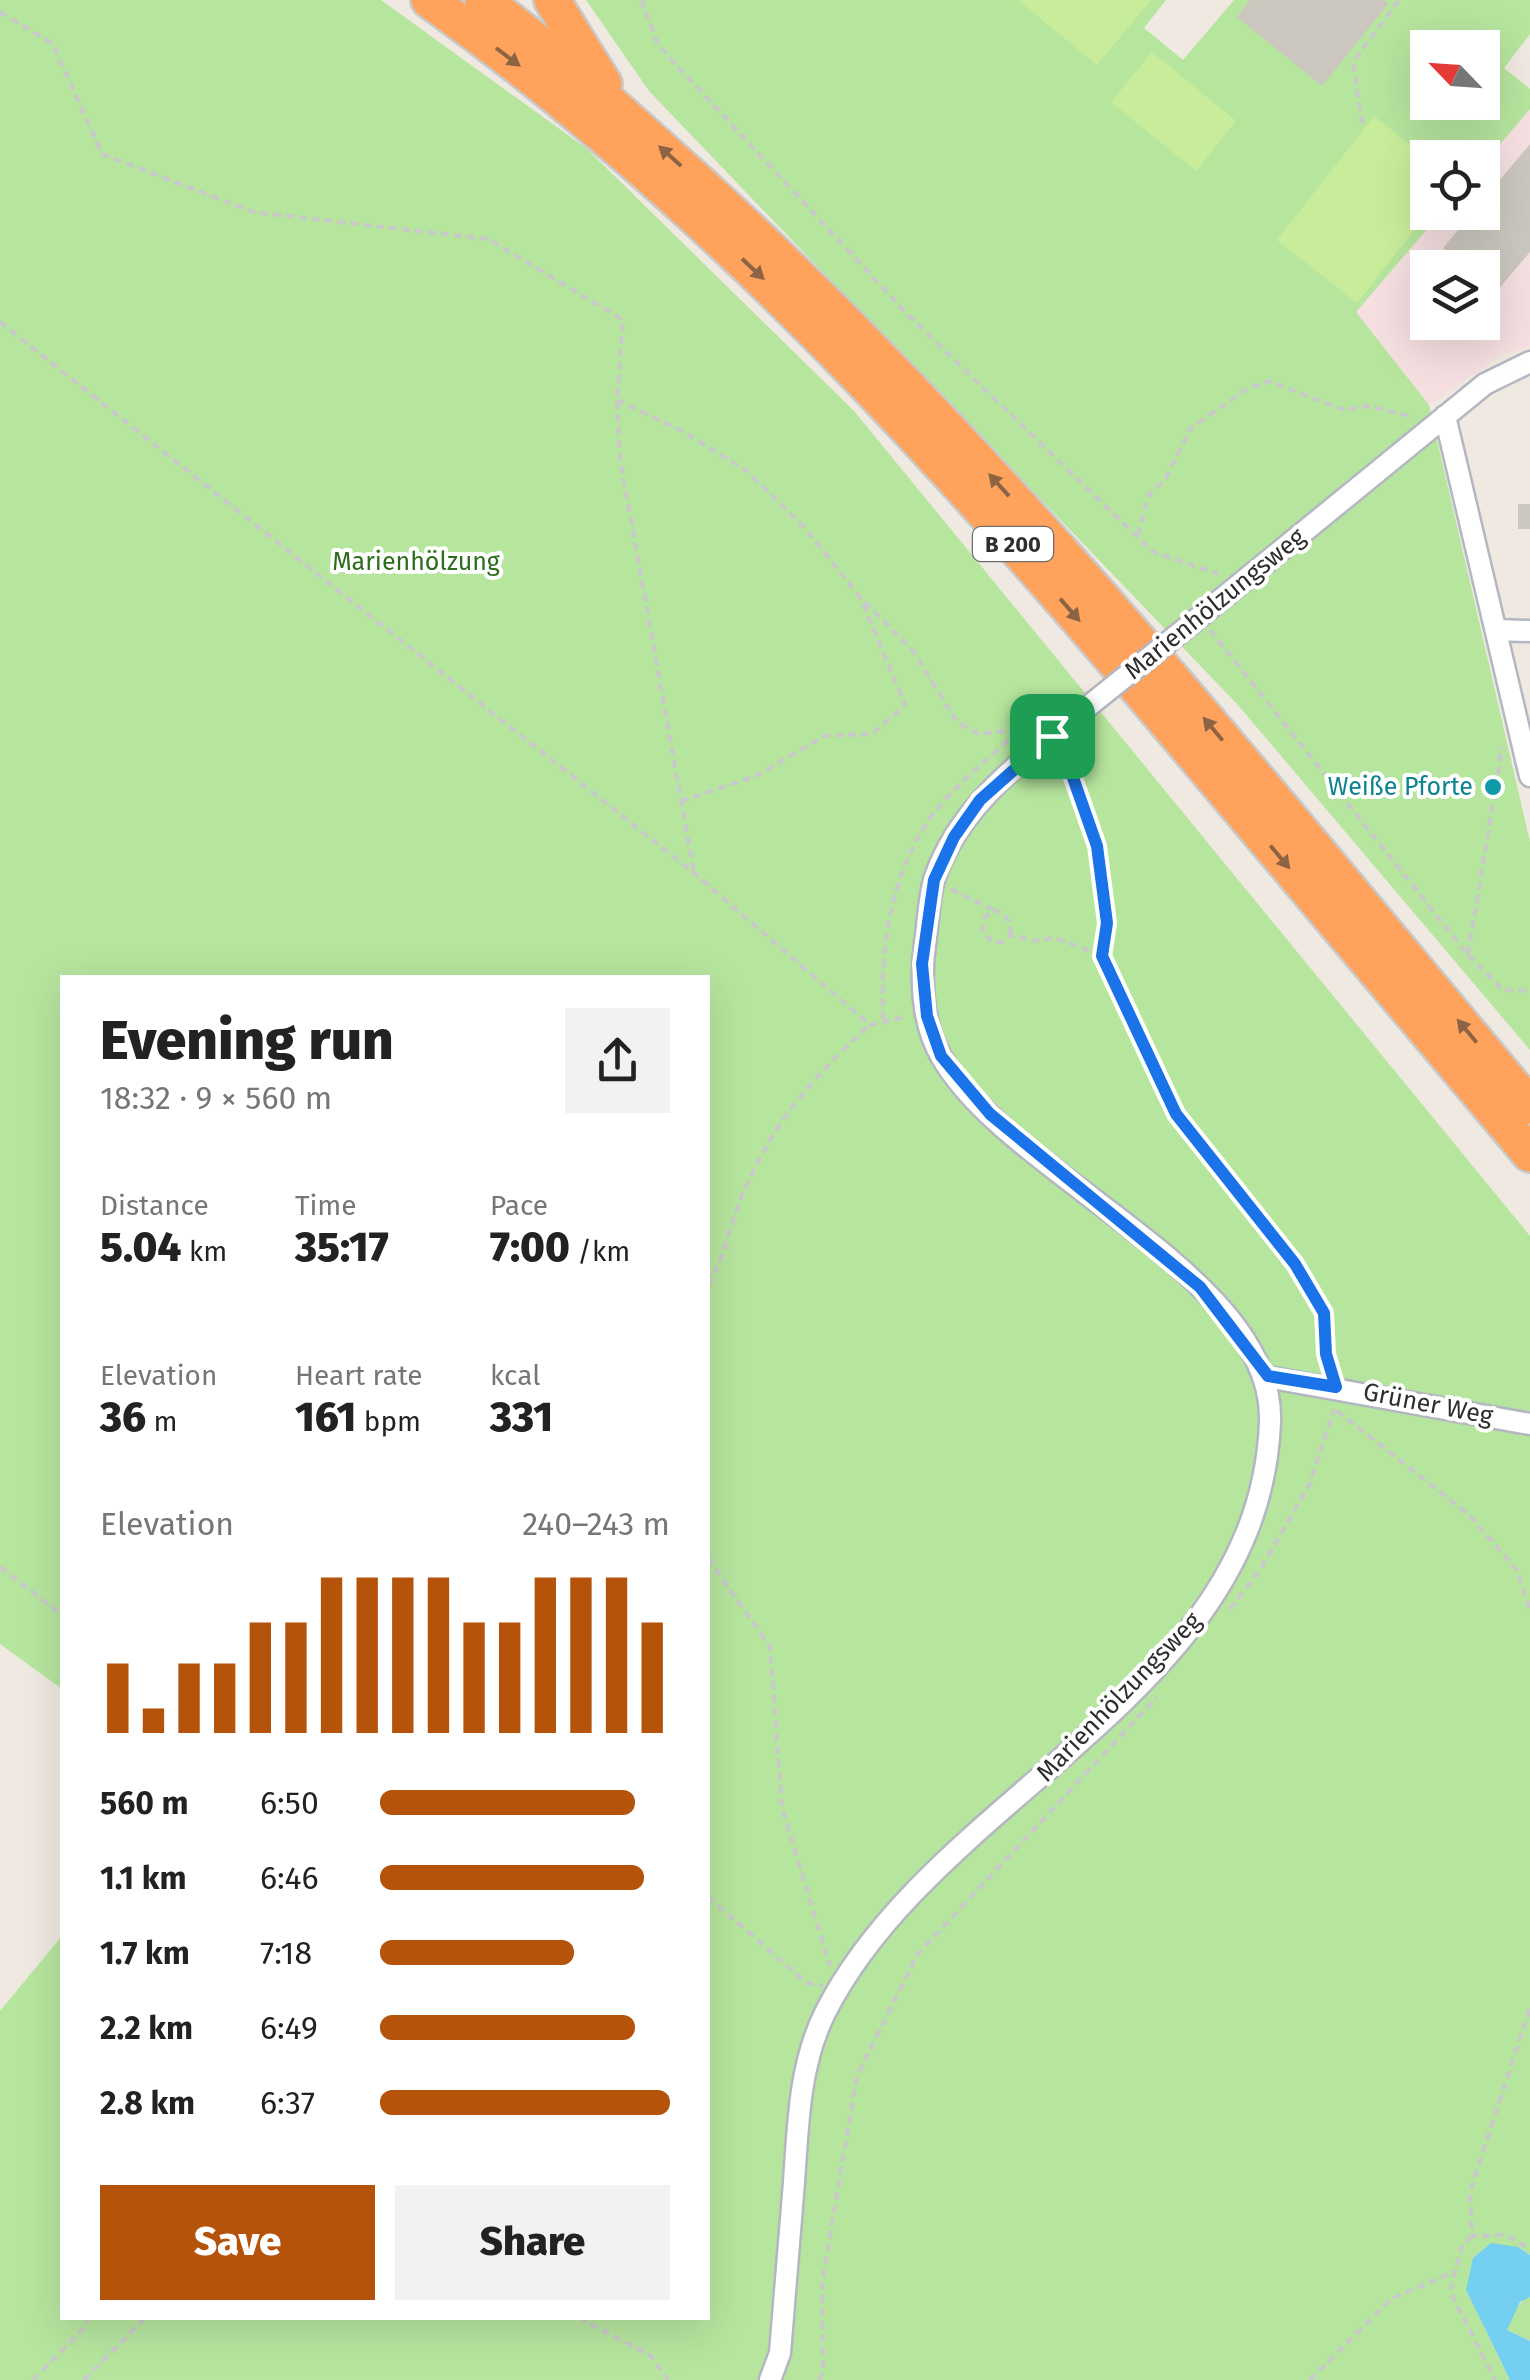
<!DOCTYPE html>
<meta charset="utf-8">
<style>
body{margin:0;font-family:"Fira Sans",sans-serif;background:#f2f2f2;color:#222;height:100vh;display:flex;flex-direction:column;font-size:38px;white-space:nowrap}
*{box-sizing:border-box;margin:0}
p{font-size:32px;color:#767676}
.icon{flex:none;width:55px;height:55px;fill:none;stroke:currentColor;stroke-width:2;stroke-linecap:round;stroke-linejoin:round}
.map{position:relative;flex:1;overflow:hidden}
.details{position:absolute;left:60px;top:975px;width:650px;height:1345px;display:flex;flex-direction:column;background:#fff;border-radius:0px;box-shadow:0 10px 40px #0002}
.details>*{flex:none}
.needle{width:65px;rotate:295deg}
.controls{position:absolute;left:1410px;top:30px;display:grid;gap:20px}
.controls a{display:grid;place-items:center;width:90px;height:90px;border-radius:0px;background:#fff;box-shadow:0 10px 40px #0002;font-size:50px}
.pin{position:absolute;display:grid;place-items:center;width:85px;height:85px;color:#fff;margin:-42px;border-radius:20px;box-shadow:0 5px 15px #0006}
.round{display:grid;place-items:center;flex:none;width:105px;height:105px;border-radius:0px;background:#f2f2f2}
.overview{display:flex;align-items:center;justify-content:space-between;height:170px;padding:0 40px}
h1{font-size:55px;font-weight:800;line-height:75px}
.figures{display:grid;grid-template-columns:repeat(3,1fr);gap:15px;height:170px;padding:10px 40px}
.figures div{display:grid;align-content:center}
.figures b{font-size:42px;font-weight:800}
.figures small{font-size:28px;font-weight:400}
.figures p{font-size:28px}
.chart{height:280px;padding:20px 40px}
.chart p{display:flex;justify-content:space-between}
.chart svg{width:100%;height:180px;margin-top:10px;stroke:#b45309;stroke-width:6}
.button{display:flex;gap:20px;margin-top:auto;padding:20px 40px}
.button a{flex:1;height:115px;border-radius:0px;background:#b45309;color:#fff;font-size:40px;font-weight:800;line-height:115px;text-align:center}
.button a+a{background:#f2f2f2;color:#222}
ul{padding:0 40px;list-style:none;font-size:32px}
li{display:grid;grid-template-columns:160px 120px 1fr;align-items:center;height:75px}
li i{height:25px;border-radius:12px;background:#b45309}
.map>svg:first-child{display:block}
.medical{fill:#f5dfe0;fill-rule:evenodd}
.green{fill:#b6e59e;fill-rule:evenodd}
.pitch{fill:#c9ec9a}
.water{fill:#75cff0}
.building{fill:#cbc7bf}
.lines{fill:none;stroke-linecap:round;stroke-linejoin:round}
.street-casing{stroke:#b4b7c1;stroke-width:25}
.highway-casing{stroke:#c9c9c9;stroke-width:40}
.path{stroke:#c9c9c9;stroke-width:4;stroke-dasharray:8 5;stroke-linecap:butt}
.street{stroke:#fff;stroke-width:20}
.highway{stroke:#ffa35c;stroke-width:35}
.street-bridge-casing{stroke:#b4b7c1;stroke-width:25;stroke-linecap:butt}
.street-bridge{stroke:#fff;stroke-width:20}
.oneway{fill:#8c6343}
.route-casing{stroke:#fff;stroke-width:20}
.route{stroke:#1a73e8;stroke-width:12}
.culture-dot{fill:#0f9aa8;stroke:#fff;stroke-width:4}
.labels{text-anchor:middle;dominant-baseline:central;stroke-width:8;stroke-linejoin:round;paint-order:stroke}
.shield{fill:#fff;stroke:#6d6d6d;stroke-width:2.5}
.shield-label{font-size:22px;font-weight:bold;fill:#2e2e2e}
.park-label{font-size:25px;fill:#2c6e1b;stroke:#fff}
.street-label{font-size:25px;fill:#2e2e2e;stroke:#fff}
.culture-label{font-size:25px;fill:#0d838f;stroke:#fff;text-anchor:end}
</style>
<div class="map">
<svg width="1530" height="2380" viewBox="0 0 1530 2380">
<rect width="100%" height="100%" fill="#efe9e1"/>
<path class="medical" d="M 1530,109 L 1530,346 L 1503,354 L 1429,405 L 1356,312 L 1441,213 L 1482,212 L 1483,164 ZM 1428,268 L 1482,268 L 1482,322 L 1428,322 Z"/>
<path class="green" d="M 0,0 L 381,0 L 586,148 L 854,411 L 1530,1236 L 1530,2255 L 1518,2247 L 1466,2290 L 1510,2380 L 0,2380 L 0,2011 L 62,1936 L 62,2318 L 708,2318 L 708,978 L 62,978 L 62,1689 L 0,1644 Z
M 586,0 L 1166,0 L 1144,28 L 1183,60 L 1234,0 L 1530,0 L 1530,34 L 1504,68 L 1530,89 L 1530,109 L 1483,164 L 1482,158 L 1428,158 L 1428,212 L 1441,213 L 1356,312 L 1429,405 L 1530,842 L 1530,1050 L 1238,705 L 649,91 ZM 1428,48 L 1482,48 L 1482,102 L 1428,102 Z
M 1526,2296 L 1530,2297 L 1530,2341 L 1507,2330 L 1507,2321 Z"/>
<path class="pitch" d="M 1018,0 L 1151,0 L 1097,65 Z
M 1152,52 L 1236,121 L 1196,171 L 1111,102 Z
M 1374,116 L 1427,158 L 1428,213 L 1357,303 L 1277,240 Z"/>
<path class="water" d="M 1491,2243 L 1518,2247 L 1530,2255 L 1530,2297 L 1520,2302 L 1507,2330 L 1530,2341 L 1530,2380 L 1510,2380 L 1466,2290 L 1473,2258 Z"/>
<path class="building" d="M 1250,0 L 1383,0 L 1388,4 L 1322,86 L 1237,17 Z
M 1530,144 L 1530,252 L 1496,292 L 1482,281 L 1482,268 L 1467,268 L 1443,248 L 1473,212 L 1482,212 L 1482,201 Z
M 1518,504 L 1530,504 L 1530,529 L 1518,529 Z"/>
<g class="lines">
<defs>
<path id="street" d="M 1445,416 L 1530,776
M 1192,623 L 1485,384 L 1530,362
M 1496,630 L 1530,631
M 1267,1377 L 1530,1424
M 770,2380 L 780,2353 C 785,2296 789,2239 794,2182 C 798,2126 799,2065 825,2013 C 935,1794 1260,1694 1270,1422 C 1276,1276 1008,1176 941,1056 C 921,1022 920,975 926,937 C 928,918 929,896 935,877 C 960,805 1023,760 1080,713"/>
<path id="highway" d="M 429,0 C 712,202 938,453 1162,717 C 1285,863 1407,1008 1530,1154
M 483,0 C 561,57 633,123 705,188 C 1009,465 1266,792 1530,1106
M 552,0 L 604,84"/>
</defs>
<use href="#street" class="street-casing"/>
<use href="#highway" class="highway-casing"/>
<path class="path" d="M 641,0 L 658,45 L 908,315 L 1153,552 L 1218,574
M 0,12 L 52,43 L 102,154 L 253,212 L 488,239 L 623,320 L 617,400 L 620,459 L 694,873
M 1362,123 L 1353,62 L 1399,0
M 0,322 L 694,873 L 870,1025 L 905,1017
M 617,400 L 682,431 L 747,471 L 805,528 L 859,596 L 913,651 L 957,722 L 979,734 L 1020,729 L 1026,733
M 1138,535 L 1148,496 L 1165,479 L 1191,428 L 1247,389 L 1269,381 L 1344,410 L 1367,406 L 1414,417
M 1210,630 L 1468,955 L 1502,747
M 1063,752 C 1092,814 1112,888 1102,956
M 681,801 L 756,776 L 824,736 L 872,734 L 905,705 L 861,599
M 951,889 L 992,909
M 1010,935 C 1012,922 1006,913 993,910 L 984,918 L 982,932 L 993,942 L 1003,942 L 1010,935 L 1034,941 L 1056,938 L 1102,956 L 1176,1114 L 1295,1264 L 1324,1313 L 1331,1368
M 1468,955 L 1503,990 L 1530,991
M 883,1019 C 880,955 889,880 926,824 C 949,789 988,760 1019,730
M 708,1285 C 727,1250 731,1219 747,1184 C 778,1116 814,1077 868,1026
M 1337,1411 L 1468,1514 L 1517,1570 L 1530,1610
M 708,1558 L 770,1647 L 782,1808 L 830,1966
M 0,1567 L 62,1615
M 1230,1609 L 1260,1570 L 1310,1483 L 1334,1409
M 708,1897 L 807,1983 L 823,1986
M 1530,2009 L 1470,2191 L 1472,2236 L 1506,2235 L 1530,2249
M 1472,2236 L 1462,2246 L 1450,2291 L 1495,2380
M 579,2318 L 651,2356 L 668,2380
M 33,2380 L 86,2326 L 88,2318
M 84,2380 L 145,2318
M 819,2380 L 823,2372 L 822,2283 L 857,2076 L 917,1955 L 1157,1697
M 1310,2380 L 1391,2299 L 1454,2272"/>
<use href="#street" class="street"/>
<use href="#highway" class="highway"/>
<defs>
<path id="street-bridge" d="M 1080,713 L 1192,623"/>
</defs>
<use href="#street-bridge" class="street-bridge-casing"/>
<use href="#street-bridge" class="street-bridge"/>
</g>
<defs><path id="oneway-solid" d="M-6-.8H1V-3.2L6.5 0L1 3.2V.8H-6Z" transform="scale(2.5)"/></defs>
<g class="oneway">
<use href="#oneway-solid" transform="translate(508 57) rotate(37)"/>
<use href="#oneway-solid" transform="translate(670 156) rotate(-138)"/>
<use href="#oneway-solid" transform="translate(753 269) rotate(43)"/>
<use href="#oneway-solid" transform="translate(999 485) rotate(-132)"/>
<use href="#oneway-solid" transform="translate(1070 610) rotate(49)"/>
<use href="#oneway-solid" transform="translate(1213 729) rotate(-130)"/>
<use href="#oneway-solid" transform="translate(1280 857) rotate(50)"/>
<use href="#oneway-solid" transform="translate(1467 1031) rotate(-130)"/>
</g>
<g class="lines">
<defs>
<path id="route" d="M 1052,736 L 1065,755 L 1097,846 L 1107,923 L 1102,956 L 1176,1114 L 1295,1264 L 1324,1313 L 1326,1354 L 1336,1387 L 1268,1376 L 1200,1287 L 990,1114 L 941,1056 L 927,1016 L 922,964 L 934,880 L 954,837 L 980,800 Z"/>
</defs>
<use href="#route" class="route-casing"/>
<use href="#route" class="route"/>
</g>
<circle class="culture-dot" cx="1493" cy="787" r="10"/>
<g class="labels">
<rect class="shield" x="973" y="527" width="80" height="34" rx="8"/>
<g class="shield-label">
<text x="1013" y="544">B 200</text>
</g>
<g class="park-label">
<text x="416" y="562">Marienhölzung</text>
</g>
<g class="street-label">
<text transform="translate(1215 604) rotate(-39)">Marienhölzungsweg</text>
<text transform="translate(1428 1404) rotate(11)">Grüner Weg</text>
<text transform="translate(1119 1697) rotate(-46)">Marienhölzungsweg</text>
</g>
<g class="culture-label">
<text x="1473" y="787">Weiße Pforte</text>
</g>
</g>
</svg>
<div class="controls">
<a><svg class="needle" viewBox="-14 -14 28 28"><path d="M0-13l5 13h-10z" fill="#e53935"/><path d="M0 13l5-13h-10z" fill="#767676"/></svg></a>
<a><svg class="icon" aria-label="locate" viewBox="0 0 24 24"><circle cx="12" cy="12" r="6"/><path d="M12 2v4M12 18v4M2 12h4M18 12h4"/></svg></a>
<a><svg class="icon" aria-label="layers" viewBox="0 0 24 24"><path d="M12 4l9 5-9 5-9-5zM3 14l9 5 9-5"/></svg></a>
</div>
<div class="pin" style="left:1052px;top:736px;background:#1e9e55"><svg class="icon" aria-label="arrive" viewBox="0 0 24 24"><path d="M6 21V4h12l-3 4 3 4H6"/></svg></div>
<section class="details">
<div class="overview"><div><h1>Evening run</h1><p>18:32 · 9 × 560 m</p></div><a class="round"><svg class="icon" aria-label="share" viewBox="0 0 24 24"><path d="M12 15V3M7 8l5-5 5 5M5 13v7h14v-7"/></svg></a></div>
<div class="figures">
<div><p>Distance</p><b>5.04<small> km</small></b></div>
<div><p>Time</p><b>35:17</b></div>
<div><p>Pace</p><b>7:00<small> /km</small></b></div>
</div>
<div class="figures">
<div><p>Elevation</p><b>36<small> m</small></b></div>
<div><p>Heart rate</p><b>161<small> bpm</small></b></div>
<div><p>kcal</p><b>331</b></div>
</div>
<div class="chart"><p><span>Elevation</span>240–243 m</p>
<svg viewBox="0 0 160 44" preserveAspectRatio="none"><path d="M5 44V27M15 44V38M25 44V27M35 44V27M45 44V17M55 44V17M65 44V6M75 44V6M85 44V6M95 44V6M105 44V17M115 44V17M125 44V6M135 44V6M145 44V6M155 44V17"/></svg>
</div>
<ul>
<li><b>560 m</b>6:50<i style="width:88%"></i></li>
<li><b>1.1 km</b>6:46<i style="width:91%"></i></li>
<li><b>1.7 km</b>7:18<i style="width:67%"></i></li>
<li><b>2.2 km</b>6:49<i style="width:88%"></i></li>
<li><b>2.8 km</b>6:37<i style="width:100%"></i></li>
</ul>
<div class="button"><a>Save</a><a>Share</a></div>
</section>
</div>
